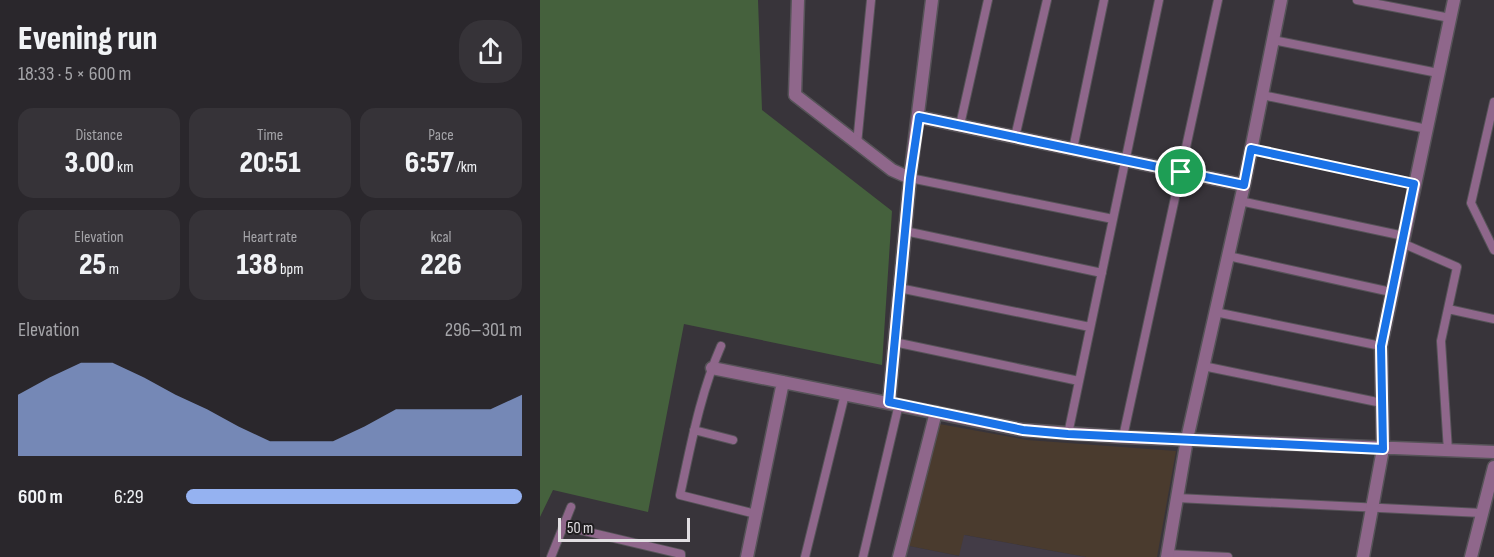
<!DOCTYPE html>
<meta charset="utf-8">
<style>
body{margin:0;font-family:"Sofia Sans Condensed",sans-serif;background:#363338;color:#f1f3f6;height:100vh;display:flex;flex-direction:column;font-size:22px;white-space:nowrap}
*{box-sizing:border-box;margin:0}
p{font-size:20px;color:#a5a5a9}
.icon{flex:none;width:33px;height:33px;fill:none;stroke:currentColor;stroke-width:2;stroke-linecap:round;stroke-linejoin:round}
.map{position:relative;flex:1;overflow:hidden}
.drawer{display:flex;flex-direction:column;background:#2a272c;width:540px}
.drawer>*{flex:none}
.scale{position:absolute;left:18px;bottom:15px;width:132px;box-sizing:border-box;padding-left:6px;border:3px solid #e1dee2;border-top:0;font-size:16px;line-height:21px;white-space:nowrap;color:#e1dee2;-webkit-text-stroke:4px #1f1d1f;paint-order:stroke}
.pin{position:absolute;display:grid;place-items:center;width:51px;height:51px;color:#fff;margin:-26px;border:3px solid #fff;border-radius:50%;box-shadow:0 2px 6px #0007}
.round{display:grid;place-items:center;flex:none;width:63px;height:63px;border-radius:24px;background:#363338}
.head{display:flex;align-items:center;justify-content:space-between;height:102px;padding:0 18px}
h1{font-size:33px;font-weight:800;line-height:45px}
.figures{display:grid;grid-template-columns:repeat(3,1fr);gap:9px;height:102px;padding:6px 18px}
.figures div{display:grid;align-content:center;border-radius:15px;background:#363338;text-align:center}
.figures b{font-size:30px;font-weight:800}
.figures small{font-size:16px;font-weight:400}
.figures p{font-size:16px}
.chart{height:168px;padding:12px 18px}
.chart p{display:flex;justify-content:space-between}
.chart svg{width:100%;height:108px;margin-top:6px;fill:#95b2f1;opacity:.7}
ul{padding:0 18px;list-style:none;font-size:20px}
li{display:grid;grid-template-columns:96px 72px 1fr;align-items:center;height:45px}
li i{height:15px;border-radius:8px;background:#95b2f1}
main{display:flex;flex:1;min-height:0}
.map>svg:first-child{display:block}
.commercial{fill:#4a3b2e}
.built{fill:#433c47}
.green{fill:#45613d}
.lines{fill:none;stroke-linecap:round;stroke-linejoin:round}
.lane-casing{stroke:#565358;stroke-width:10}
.street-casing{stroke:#565358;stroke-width:15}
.lane{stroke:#8f678b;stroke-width:8}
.street{stroke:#8f678b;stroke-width:12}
.route-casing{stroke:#fff;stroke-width:12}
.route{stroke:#1a73e8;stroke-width:8}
</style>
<main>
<section class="drawer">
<div class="head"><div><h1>Evening run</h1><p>18:33 · 5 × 600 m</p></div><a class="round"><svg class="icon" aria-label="share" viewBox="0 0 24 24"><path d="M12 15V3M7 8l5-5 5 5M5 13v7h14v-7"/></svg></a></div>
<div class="figures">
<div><p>Distance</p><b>3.00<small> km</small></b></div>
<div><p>Time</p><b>20:51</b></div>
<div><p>Pace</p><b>6:57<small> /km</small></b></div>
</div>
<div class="figures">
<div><p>Elevation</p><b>25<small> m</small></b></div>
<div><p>Heart rate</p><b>138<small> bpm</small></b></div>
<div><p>kcal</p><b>226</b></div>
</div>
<div class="chart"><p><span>Elevation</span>296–301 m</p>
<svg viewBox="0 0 160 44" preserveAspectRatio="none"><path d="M0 44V19L10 12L20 6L30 6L40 12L50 19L60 25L70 32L80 38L90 38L100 38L110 32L120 25L130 25L140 25L150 25L160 19V44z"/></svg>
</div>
<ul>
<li><b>600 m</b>6:29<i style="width:100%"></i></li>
</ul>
</section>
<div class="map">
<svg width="954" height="557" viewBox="0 0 954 557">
<rect width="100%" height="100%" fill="#38343a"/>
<path class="commercial" d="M 394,423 L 487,440 L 636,451 L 617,557 L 546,557 L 425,535 L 420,556 L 369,546 Z"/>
<path class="built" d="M 424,535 L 546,557 L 366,557 L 369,546 L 419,556 Z"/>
<path class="green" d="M 0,0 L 218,0 L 222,110 L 352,211 L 342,365 L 144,324 L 108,512 L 13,490 L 0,517 Z"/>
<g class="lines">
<defs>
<path id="lane" d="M 817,0 L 910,18
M 733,40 L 898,73
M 722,95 L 887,129
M 954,102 L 931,203 L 954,250
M 420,125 L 448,0
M 475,137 L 507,0
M 317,144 L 331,0
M 533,149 L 564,0
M 711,149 L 874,184
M 370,178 L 573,219
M 700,201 L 864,236
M 365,231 L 562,273
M 862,243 L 917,267 L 901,341 L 908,451
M 688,256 L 851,292
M 359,288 L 550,327
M 908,309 L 954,319
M 675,312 L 841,346
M 354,342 L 539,381
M 181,346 C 160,394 151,445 140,495 L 216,514
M 663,366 L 842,403
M 154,430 L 193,440
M 528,434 L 619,0
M 583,437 L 678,0
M 637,498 L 942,513
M 23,526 L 141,554 L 141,557
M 627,554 L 688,557
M 11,557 L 31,507
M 265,557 L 305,394
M 323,557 L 359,404"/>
<path id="street" d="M 258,0 L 255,95 L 352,170 L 370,178
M 379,117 L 704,185
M 172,368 L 483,430 L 583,437 L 954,452
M 349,402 L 370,178 L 392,0
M 207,557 L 243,382
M 359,557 L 396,412
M 627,557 L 647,439 L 704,185 L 741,0
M 823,557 L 843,449 L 841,346 L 914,0
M 931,557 L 954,467"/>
</defs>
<use href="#lane" class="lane-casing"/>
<use href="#street" class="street-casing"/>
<use href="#lane" class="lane"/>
<use href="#street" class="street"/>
</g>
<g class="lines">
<defs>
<path id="route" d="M 379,117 L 704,185 L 711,149 L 874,184 L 841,346 L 843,449 L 528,434 L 483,430 L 349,402 L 370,178 Z"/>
</defs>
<use href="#route" class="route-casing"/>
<use href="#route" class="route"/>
</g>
</svg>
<div class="scale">50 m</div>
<div class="pin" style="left:641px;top:172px;background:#1e9e55"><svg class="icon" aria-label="arrive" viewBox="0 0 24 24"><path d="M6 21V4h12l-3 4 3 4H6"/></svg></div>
</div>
</main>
